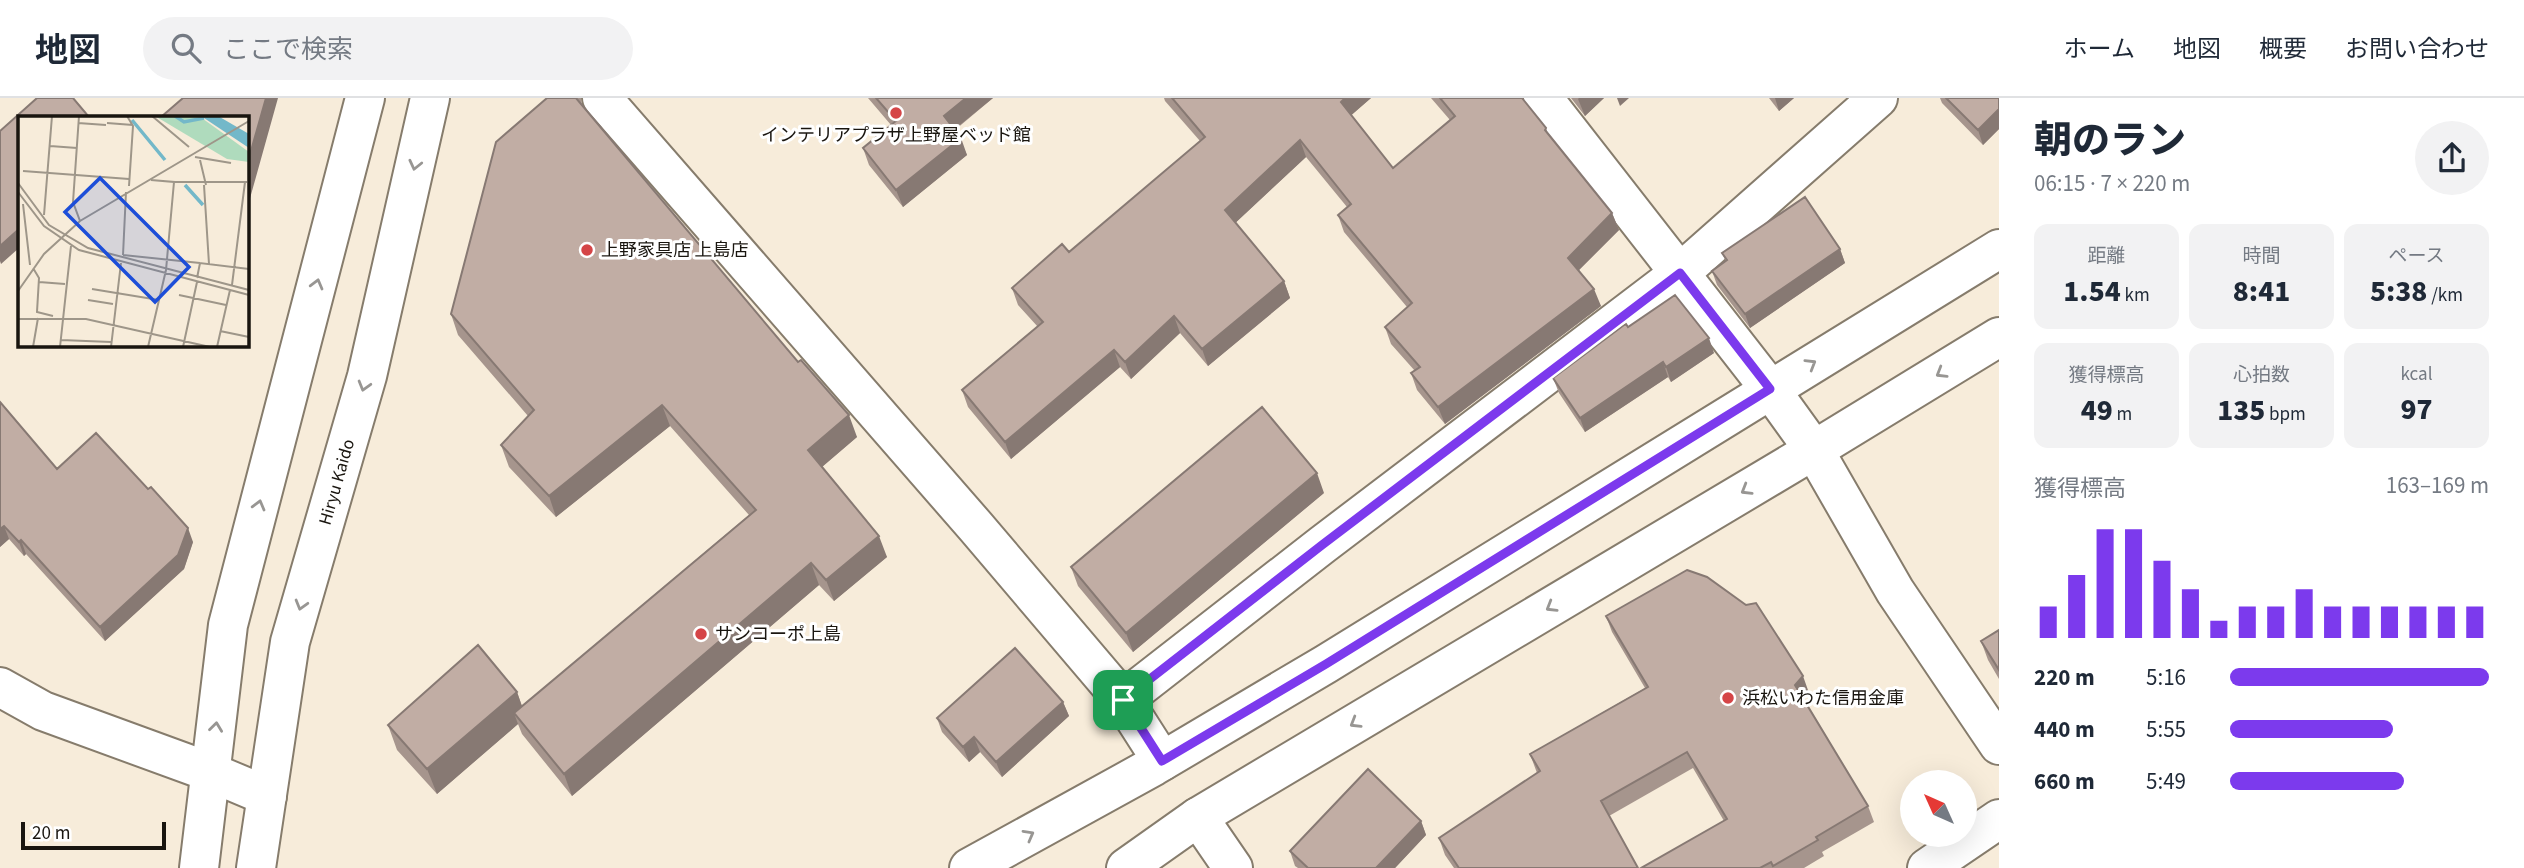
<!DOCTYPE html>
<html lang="ja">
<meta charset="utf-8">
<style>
body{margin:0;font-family:"Source Sans 3","Noto Sans JP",sans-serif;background:#f2f2f3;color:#1f2937;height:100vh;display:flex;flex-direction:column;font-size:26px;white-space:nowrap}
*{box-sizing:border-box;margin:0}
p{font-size:23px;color:#747a83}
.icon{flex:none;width:38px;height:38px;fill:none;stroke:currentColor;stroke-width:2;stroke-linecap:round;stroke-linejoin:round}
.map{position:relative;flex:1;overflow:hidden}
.drawer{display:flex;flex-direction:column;background:#fff;width:525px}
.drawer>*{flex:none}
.needle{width:46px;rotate:315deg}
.tools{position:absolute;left:1900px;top:672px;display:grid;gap:14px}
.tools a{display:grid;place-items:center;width:77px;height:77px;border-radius:50%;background:#fff;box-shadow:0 7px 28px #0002;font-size:35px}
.scale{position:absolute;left:21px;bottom:18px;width:145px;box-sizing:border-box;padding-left:7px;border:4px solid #19150f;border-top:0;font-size:19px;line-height:24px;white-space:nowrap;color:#19150f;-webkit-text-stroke:5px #fff;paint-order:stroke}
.pin{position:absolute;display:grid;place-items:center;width:60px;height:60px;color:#fff;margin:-30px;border-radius:14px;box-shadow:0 4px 10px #0006}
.round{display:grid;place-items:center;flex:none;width:74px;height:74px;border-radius:37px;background:#f2f2f3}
.summary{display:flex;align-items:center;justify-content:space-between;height:119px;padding:0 35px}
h1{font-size:38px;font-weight:800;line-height:52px}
.stats{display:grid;grid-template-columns:repeat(3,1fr);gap:10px;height:119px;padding:7px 35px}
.stats div{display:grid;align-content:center;border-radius:14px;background:#f2f2f3;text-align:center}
.stats b{font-size:30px;font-weight:800}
.stats small{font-size:19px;font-weight:400}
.stats p{font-size:19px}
.chart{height:196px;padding:14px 35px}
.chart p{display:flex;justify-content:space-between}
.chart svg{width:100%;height:126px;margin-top:7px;stroke:#7c3aed;stroke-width:6}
ul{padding:0 35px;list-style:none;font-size:23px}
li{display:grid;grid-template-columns:112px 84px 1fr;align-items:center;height:52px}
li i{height:18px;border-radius:9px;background:#7c3aed}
header{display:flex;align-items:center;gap:42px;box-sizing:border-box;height:98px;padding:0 35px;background:#fff;border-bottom:2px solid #e0e1e3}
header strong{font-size:33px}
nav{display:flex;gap:38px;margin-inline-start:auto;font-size:24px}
.search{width:490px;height:63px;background:#f2f2f3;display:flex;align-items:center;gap:18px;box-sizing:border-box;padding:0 24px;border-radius:38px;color:#747a83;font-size:26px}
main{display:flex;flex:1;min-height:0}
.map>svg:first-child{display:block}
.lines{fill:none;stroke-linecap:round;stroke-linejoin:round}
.street-casing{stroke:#867c6c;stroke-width:42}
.secondary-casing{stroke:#867c6c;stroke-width:42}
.highway-casing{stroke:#867c6c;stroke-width:42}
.street{stroke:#fff;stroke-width:38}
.secondary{stroke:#fff;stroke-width:38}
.highway{stroke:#fff;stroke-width:38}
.wall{fill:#a6958d}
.shaded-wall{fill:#877973}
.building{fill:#c1ada4;stroke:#877973;stroke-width:2}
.oneway{stroke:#989693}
.route-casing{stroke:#fff;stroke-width:14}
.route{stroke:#7c3aed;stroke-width:9}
.poi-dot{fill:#d54547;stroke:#fff;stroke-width:2.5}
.labels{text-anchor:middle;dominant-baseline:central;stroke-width:6;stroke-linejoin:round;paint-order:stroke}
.poi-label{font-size:18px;fill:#19150f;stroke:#fff;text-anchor:start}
.street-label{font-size:18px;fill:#19150f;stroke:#fff}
.inset-river{fill:none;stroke:#73b8c9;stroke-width:3.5}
.inset-road{fill:none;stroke:#9e9689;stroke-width:2}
.view{fill:#1d4ed8;fill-opacity:0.15;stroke:#1d4ed8;stroke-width:3.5}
.inset-edge{fill:none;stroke:#19150f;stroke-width:3.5}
</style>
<header>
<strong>地図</strong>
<div class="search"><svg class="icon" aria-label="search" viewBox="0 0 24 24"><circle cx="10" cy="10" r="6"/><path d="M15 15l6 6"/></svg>ここで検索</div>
<nav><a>ホーム</a><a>地図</a><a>概要</a><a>お問い合わせ</a></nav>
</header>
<main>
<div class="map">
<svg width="1999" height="770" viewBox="0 0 1999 770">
<rect width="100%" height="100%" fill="#f7ecda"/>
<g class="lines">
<defs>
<path id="street" d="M 602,0 L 976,429 L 1123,602 L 1162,663
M 1543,0 L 1770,291 L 1814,352 L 1895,493 L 1999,647
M 1123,602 L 1322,447 L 1680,175 L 1878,0
M 1198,719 L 1233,770
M 1927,770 L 1999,721"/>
<path id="secondary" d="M 0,589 L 43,613 L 210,674 L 267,698
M 969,770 L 1154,668 L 1326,566 L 1999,151
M 1126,770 L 1198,719 L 1814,352 L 1999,239"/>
<path id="highway" d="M 199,770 L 228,527 L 365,0
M 256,770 L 290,544 L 367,278 L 430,0"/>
</defs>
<use href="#street" class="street-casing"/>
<use href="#secondary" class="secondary-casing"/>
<use href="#highway" class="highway-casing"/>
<use href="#street" class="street"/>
<use href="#secondary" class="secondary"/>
<use href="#highway" class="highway"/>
</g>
<path class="wall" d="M 547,0 L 581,0 L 582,7 L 857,339 L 822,369 L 887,459 L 834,503 L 819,487 L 572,698 L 522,636 L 518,626 L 437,696 L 397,652 L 388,627 L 517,594 L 522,608 L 749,417 L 670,328 L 556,419 L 509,369 L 501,347 L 528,318 L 458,237 L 451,216 Z
M 868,0 L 993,0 L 955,32 L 967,57 L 903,109 L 869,67 L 863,50 L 891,27 Z
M 1164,0 L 1371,0 L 1351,17 L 1393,70 L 1450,22 L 1431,0 L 1522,0 L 1546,30 L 1548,36 L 1612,115 L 1619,132 L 1579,172 L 1601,208 L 1445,326 L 1417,292 L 1411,275 L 1415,273 L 1391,246 L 1385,229 L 1407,209 L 1344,134 L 1338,117 L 1347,109 L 1306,59 L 1235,125 L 1284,183 L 1290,200 L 1208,268 L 1180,235 L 1131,281 L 1120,269 L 1011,361 L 968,309 L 962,292 L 1038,229 L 1018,207 L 1012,190 L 1069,154 L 1200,43 L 1165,3 Z
M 1571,0 L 1604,0 L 1585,18 Z
M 1769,0 L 1794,0 L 1779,13 Z
M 1940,0 L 1999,0 L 1999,31 L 1983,47 L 1942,5 Z
M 1840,151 L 1845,165 L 1750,230 L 1717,187 L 1712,173 L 1726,164 L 1722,155 Z
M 1628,229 L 1714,255 L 1671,284 L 1668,279 L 1585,334 L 1559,295 L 1553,280 Z
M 0,304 L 57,371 L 193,444 L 184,471 L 105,543 L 26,456 L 24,458 L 9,441 L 0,449 Z
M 1324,395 L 1133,554 L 1078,488 L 1071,469 Z
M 1606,518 L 1809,595 L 1804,601 L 1868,708 L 1874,724 L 1822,754 L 1824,758 L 1804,770 L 1641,770 L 1724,723 L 1693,670 L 1609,718 L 1638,770 L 1454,770 L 1445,757 L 1439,740 L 1537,675 L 1530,656 L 1645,590 L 1612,534 Z
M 1999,532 L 1999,581 L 1988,562 L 1981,543 Z
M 1063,604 L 1069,618 L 1002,679 L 980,654 L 969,664 L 942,634 L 937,620 Z
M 1421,723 L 1426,737 L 1395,770 L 1298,770 L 1295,768 L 1290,753 Z"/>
<path class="shaded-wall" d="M 266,0 L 278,0 L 247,111 L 247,67 Z
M 966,0 L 993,0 L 950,35 L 944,18 Z
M 1345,0 L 1371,0 L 1347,21 L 1341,4 Z
M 1579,0 L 1604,0 L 1585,18 L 1578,1 Z
M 1617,0 L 1629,0 L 1620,8 Z
M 1775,0 L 1794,0 L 1779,13 Z
M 1999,11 L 1999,31 L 1983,47 L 1978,32 Z
M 961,40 L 967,57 L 903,109 L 896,92 Z
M 1300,42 L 1306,59 L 1231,129 L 1225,112 Z
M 1612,115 L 1619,132 L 1574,177 L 1568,160 Z
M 19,131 L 19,150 L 1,166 L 0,163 L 0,148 Z
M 1840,151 L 1845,165 L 1750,230 L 1745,216 Z
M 1284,183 L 1290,200 L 1208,268 L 1202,251 Z
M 1594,191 L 1601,208 L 1445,326 L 1438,309 Z
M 1174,218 L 1180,235 L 1131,281 L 1125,264 Z
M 1709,240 L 1714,255 L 1671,284 L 1666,269 Z
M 1114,252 L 1120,269 L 1011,361 L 1005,344 Z
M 1663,264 L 1668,279 L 1585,334 L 1580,320 Z
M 662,307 L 670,328 L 556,419 L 549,398 Z
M 849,317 L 857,339 L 816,374 L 808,352 Z
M 1317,375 L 1324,395 L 1133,554 L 1126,535 Z
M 4,428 L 9,441 L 0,449 L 0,431 Z
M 188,430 L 193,444 L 184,471 L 105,543 L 100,529 Z
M 879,438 L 887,459 L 834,503 L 826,482 Z
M 21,442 L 26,456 L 24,458 L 19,444 Z
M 811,465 L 819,487 L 572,698 L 564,676 Z
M 1803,578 L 1809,595 L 1801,603 L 1795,587 Z
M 517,594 L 526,620 L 514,615 L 518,626 L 437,696 L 427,671 Z
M 1063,604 L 1069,618 L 1002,679 L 996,664 Z
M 974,639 L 980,654 L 969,664 L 963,649 Z
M 1421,723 L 1426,737 L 1395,770 L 1376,770 Z"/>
<path class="building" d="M 37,0 L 73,0 L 89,19 L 19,19 L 19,131 L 0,148 L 0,33 Z
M 183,0 L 266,0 L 247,67 L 247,19 L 161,19 Z
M 547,0 L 576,0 L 798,264 L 801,262 L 849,317 L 808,352 L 879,438 L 826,482 L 811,465 L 564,676 L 514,615 L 756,412 L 662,307 L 549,398 L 501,347 L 534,312 L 451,216 L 496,44 Z
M 876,0 L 966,0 L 944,18 L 961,40 L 896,92 L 863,50 L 896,23 Z
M 1172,0 L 1345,0 L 1341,4 L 1393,70 L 1455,18 L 1440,0 L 1522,0 L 1546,30 L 1545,32 L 1612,115 L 1568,160 L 1594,191 L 1438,309 L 1411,275 L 1420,269 L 1385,229 L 1412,205 L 1338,117 L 1351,106 L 1300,42 L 1225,112 L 1284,183 L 1202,251 L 1174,218 L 1125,264 L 1114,252 L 1005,344 L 962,292 L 1043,224 L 1012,190 L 1062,146 L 1069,154 L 1205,39 Z
M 1946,0 L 1999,0 L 1999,11 L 1978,32 Z
M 1805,99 L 1840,151 L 1745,216 L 1712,173 L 1727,162 L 1722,155 Z
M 1675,197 L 1709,240 L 1666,269 L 1663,264 L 1580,320 L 1553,280 L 1624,227 L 1626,226 L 1628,229 Z
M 0,304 L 57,371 L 96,335 L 148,391 L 151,389 L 188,430 L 178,457 L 100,529 L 21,442 L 19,444 L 4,428 L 0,431 Z
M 1262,309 L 1317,375 L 1126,535 L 1071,469 Z
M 1687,472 L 1707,479 L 1746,507 L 1756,505 L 1803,578 L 1795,587 L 1868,708 L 1816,739 L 1818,742 L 1773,768 L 1771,764 L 1760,770 L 1641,770 L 1727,721 L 1687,654 L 1601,703 L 1638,770 L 1459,770 L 1439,740 L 1540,673 L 1530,656 L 1648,589 L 1606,518 Z
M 1999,532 L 1999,572 L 1981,543 Z
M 478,547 L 517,594 L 427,671 L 388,627 Z
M 1015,550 L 1063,604 L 996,664 L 974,639 L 963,649 L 937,620 Z
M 1368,671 L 1421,723 L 1376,770 L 1308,770 L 1290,753 Z"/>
<defs><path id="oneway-chevron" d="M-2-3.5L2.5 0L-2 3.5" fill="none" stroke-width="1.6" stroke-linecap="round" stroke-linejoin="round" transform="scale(1.75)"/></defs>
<g class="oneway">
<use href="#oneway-chevron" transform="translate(415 67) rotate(103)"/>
<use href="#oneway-chevron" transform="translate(317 186) rotate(-75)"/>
<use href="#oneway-chevron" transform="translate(1811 266) rotate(-31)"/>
<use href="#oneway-chevron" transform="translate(1941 275) rotate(149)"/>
<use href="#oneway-chevron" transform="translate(364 288) rotate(106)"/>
<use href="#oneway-chevron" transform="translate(1746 392) rotate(149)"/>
<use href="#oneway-chevron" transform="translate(259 407) rotate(-75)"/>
<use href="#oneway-chevron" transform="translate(301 507) rotate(106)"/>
<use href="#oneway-chevron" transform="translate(1551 509) rotate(149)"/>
<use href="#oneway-chevron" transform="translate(1355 625) rotate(149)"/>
<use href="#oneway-chevron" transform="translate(216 629) rotate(-83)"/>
<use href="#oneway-chevron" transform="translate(1029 737) rotate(-29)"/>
</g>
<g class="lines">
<defs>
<path id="route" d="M 1680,175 L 1770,291 L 1326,566 L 1162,663 L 1123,602 L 1322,447 Z"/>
</defs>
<use href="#route" class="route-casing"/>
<use href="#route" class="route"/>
</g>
<g class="poi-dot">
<circle cx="896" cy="15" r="7"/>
<circle cx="587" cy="152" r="7"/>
<circle cx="701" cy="536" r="7"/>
<circle cx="1728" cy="600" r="7"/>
</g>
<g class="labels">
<g class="poi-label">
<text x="896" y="37" text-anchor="middle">インテリアプラザ上野屋ベッド館</text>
<text x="601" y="152">上野家具店 上島店</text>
<text x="715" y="536">サンコーポ上島</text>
<text x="1742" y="600">浜松いわた信用金庫</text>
</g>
<g class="street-label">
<text transform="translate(337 384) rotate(-74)">Hiryu Kaido</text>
</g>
</g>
<g transform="translate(18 18)">
<rect width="231" height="231" fill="#f7ecda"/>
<path d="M 137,0 L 181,0 L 231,36 L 231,46 L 209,43 Z" fill="#afdbbd"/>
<path d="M 183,0 L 200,0 L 231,18 L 231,32 Z" fill="#73b8c9"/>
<path class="inset-river" d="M 157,0 L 166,6 L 186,2M 114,4 L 147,44M 167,69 L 185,89"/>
<path class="inset-road" d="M 61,0 L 55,86 L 62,105M 109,0 L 115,10 L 111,70M 134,0 L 171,31M 60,7 L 88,9M 89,7 L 115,9M 32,30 L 59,32M 177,41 L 213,47M 182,44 L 188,69M 5,55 L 111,63M 156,66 L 229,66M 0,67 L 31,109 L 70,132 L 231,174M 186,69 L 191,148M 0,76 L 26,110 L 61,134 L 231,179M 5,88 L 12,149M 26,99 L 34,0M 105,139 L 182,147M 105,139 L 108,76M 15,152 L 21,162 L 19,196 L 35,200M 179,162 L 182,147 L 231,153M 21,166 L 47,168M 214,169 L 227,66M 74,173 L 141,184M 0,175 L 26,138 L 62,105 L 231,5M 161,179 L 208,189M 70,184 L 95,188M 0,203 L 68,203 L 192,231M 202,215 L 231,221M 43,224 L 93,226M 15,231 L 20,202M 42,231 L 53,130M 93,231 L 103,147M 130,231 L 148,154 L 156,66 L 133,64M 165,231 L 179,166M 199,231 L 212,174"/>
<path class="view" d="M 82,62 L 171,151 L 137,186 L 47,96 Z"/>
<rect width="231" height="231" class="inset-edge"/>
</g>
</svg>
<div class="tools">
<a><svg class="needle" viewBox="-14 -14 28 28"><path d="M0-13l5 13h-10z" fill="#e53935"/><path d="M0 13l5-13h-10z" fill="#747a83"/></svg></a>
</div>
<div class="scale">20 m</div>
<div class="pin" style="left:1123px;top:602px;background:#1e9e55"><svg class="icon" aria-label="arrive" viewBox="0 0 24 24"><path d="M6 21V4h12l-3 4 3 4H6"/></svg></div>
</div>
<section class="drawer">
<div class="summary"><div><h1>朝のラン</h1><p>06:15 · 7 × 220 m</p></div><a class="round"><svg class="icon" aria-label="share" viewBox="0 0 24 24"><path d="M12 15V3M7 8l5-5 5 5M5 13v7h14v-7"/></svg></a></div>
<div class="stats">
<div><p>距離</p><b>1.54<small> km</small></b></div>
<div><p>時間</p><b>8:41</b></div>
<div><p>ペース</p><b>5:38<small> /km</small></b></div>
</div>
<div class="stats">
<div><p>獲得標高</p><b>49<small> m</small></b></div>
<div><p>心拍数</p><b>135<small> bpm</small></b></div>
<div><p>kcal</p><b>97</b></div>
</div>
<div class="chart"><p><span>獲得標高</span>163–169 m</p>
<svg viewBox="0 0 160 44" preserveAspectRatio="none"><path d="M5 44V33M15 44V22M25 44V6M35 44V6M45 44V17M55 44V27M65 44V38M75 44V33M85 44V33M95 44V27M105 44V33M115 44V33M125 44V33M135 44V33M145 44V33M155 44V33"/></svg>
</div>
<ul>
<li><b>220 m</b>5:16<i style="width:100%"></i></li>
<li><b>440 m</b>5:55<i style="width:63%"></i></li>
<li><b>660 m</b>5:49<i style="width:67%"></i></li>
</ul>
</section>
</main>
